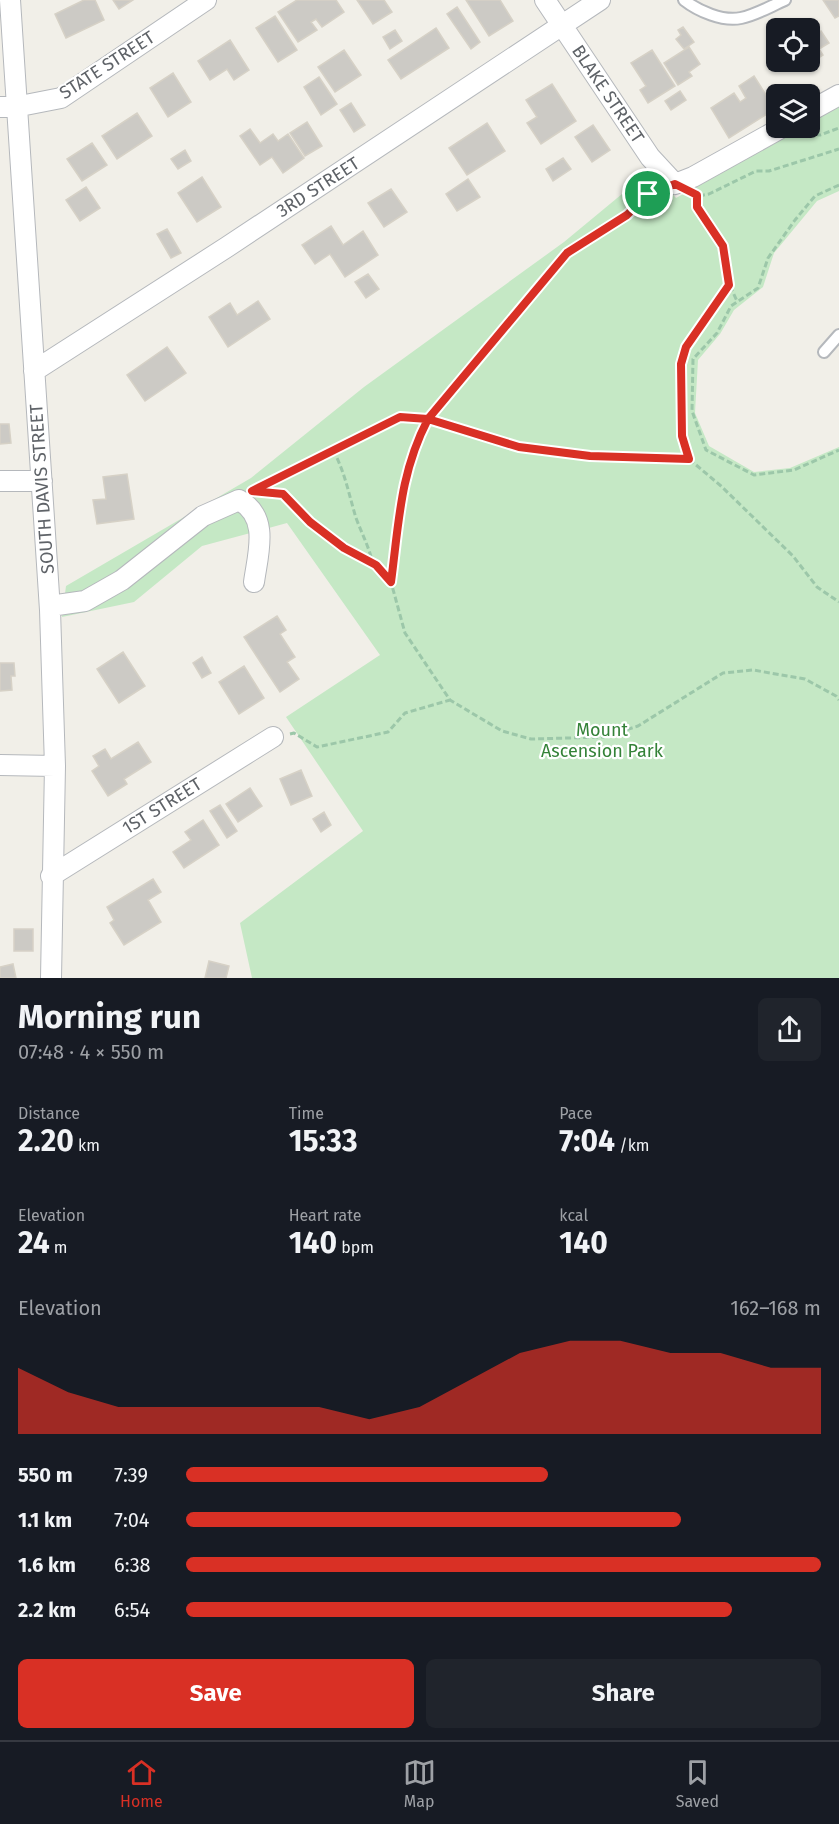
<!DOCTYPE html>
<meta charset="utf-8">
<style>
body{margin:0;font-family:"Fira Sans",sans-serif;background:#20242c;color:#f1f3f6;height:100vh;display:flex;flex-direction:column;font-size:22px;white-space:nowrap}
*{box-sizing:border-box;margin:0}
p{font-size:20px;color:#9ea1a6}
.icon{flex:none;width:33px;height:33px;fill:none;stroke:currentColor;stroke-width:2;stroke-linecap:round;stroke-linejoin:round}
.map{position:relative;height:978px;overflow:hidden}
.panel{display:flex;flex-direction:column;background:#171b24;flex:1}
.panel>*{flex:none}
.tools{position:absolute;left:766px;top:18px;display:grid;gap:12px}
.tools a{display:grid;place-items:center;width:54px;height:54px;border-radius:9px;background:#171b24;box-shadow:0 2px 4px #0004;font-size:30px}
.pin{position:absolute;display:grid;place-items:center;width:51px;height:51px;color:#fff;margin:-26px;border:3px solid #fff;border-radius:50%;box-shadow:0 2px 6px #0007}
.round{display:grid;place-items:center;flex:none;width:63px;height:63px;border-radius:9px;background:#20242c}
.overview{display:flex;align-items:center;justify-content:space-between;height:102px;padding:0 18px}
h1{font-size:33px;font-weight:700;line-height:45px}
.stats{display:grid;grid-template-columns:repeat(3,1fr);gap:9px;height:102px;padding:6px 18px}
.stats div{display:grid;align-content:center}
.stats b{font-size:30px;font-weight:700}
.stats small{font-size:16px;font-weight:400}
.stats p{font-size:16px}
.chart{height:168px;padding:12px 18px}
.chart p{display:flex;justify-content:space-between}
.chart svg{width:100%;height:108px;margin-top:6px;fill:#d93025;opacity:.7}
.primary-button{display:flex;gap:12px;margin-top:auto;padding:12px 18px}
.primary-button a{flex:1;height:69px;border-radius:9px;background:#d93025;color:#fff;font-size:24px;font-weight:700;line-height:69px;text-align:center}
.primary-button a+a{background:#20242c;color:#f1f3f6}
ul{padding:0 18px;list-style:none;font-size:20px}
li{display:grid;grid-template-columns:96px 72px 1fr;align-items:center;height:45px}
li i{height:15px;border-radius:8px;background:#d93025}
.dock{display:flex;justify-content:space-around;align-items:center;height:84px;border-top:2px solid #363941;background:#171b24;font-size:16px;color:#9ea1a6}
.dock a{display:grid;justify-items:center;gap:3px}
.dock .current{color:#d93025}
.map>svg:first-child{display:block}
.green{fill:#c5e8c5}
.building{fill:#cccac5;stroke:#d6d1c6;stroke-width:1.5}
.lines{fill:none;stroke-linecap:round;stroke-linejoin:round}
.service-casing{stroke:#b5b8bc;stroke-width:14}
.minor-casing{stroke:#b5b8bc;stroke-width:22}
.path{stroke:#9cc7a9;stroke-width:3;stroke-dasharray:6 3;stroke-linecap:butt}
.service{stroke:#fff;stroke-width:10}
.minor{stroke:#fff;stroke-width:20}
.route-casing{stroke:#fff;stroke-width:12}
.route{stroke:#d93025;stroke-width:8}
.labels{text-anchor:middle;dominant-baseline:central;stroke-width:4.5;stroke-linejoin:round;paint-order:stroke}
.street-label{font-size:18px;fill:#5f6368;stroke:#fff}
.park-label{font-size:18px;fill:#348238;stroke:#fff}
</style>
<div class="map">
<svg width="839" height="978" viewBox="0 0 839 978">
<rect width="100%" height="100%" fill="#f1efe8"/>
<path class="green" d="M 839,105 L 839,191 L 817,201 L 774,253 L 763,287 L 734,310 L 720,334 L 698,360 L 695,413 L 709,446 L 754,472 L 790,468 L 839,447 L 839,978 L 252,978 L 240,923 L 363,831 L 286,717 L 380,655 L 287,523 L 202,546 L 134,602 L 62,617 L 66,586 L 251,478 L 364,387 L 564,242 L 651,170 L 676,198 L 799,128 L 810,128 L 810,121 Z"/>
<path class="building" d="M 84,0 L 95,0 L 104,20 L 66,38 L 55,14 Z
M 113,0 L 133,0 L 119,9 Z
M 297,0 L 336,0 L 344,12 L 322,27 L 316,19 L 311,22 L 317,30 L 298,42 L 278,12 Z
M 357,0 L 384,0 L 392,12 L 373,24 Z
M 466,0 L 500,0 L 513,21 L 489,36 Z
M 823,0 L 839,0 L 839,16 L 835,18 Z
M 457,7 L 480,42 L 471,49 L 447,14 Z
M 275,16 L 297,50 L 278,62 L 256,28 Z
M 683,27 L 694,42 L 684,49 L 676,39 L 681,35 L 678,30 Z
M 436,28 L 449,48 L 401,79 L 388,60 Z
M 395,30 L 402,41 L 390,49 L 383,37 Z
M 821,31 L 829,43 L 819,49 L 823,55 L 809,64 L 810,35 L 812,37 Z
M 230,40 L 249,70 L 234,80 L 227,69 L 210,80 L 198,61 Z
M 689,47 L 700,64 L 689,72 L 692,76 L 678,85 L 664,63 Z
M 344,50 L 361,75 L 335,92 L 318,67 Z
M 652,50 L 675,86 L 648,103 L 640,90 L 646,86 L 631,63 Z
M 173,73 L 191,102 L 168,117 L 150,88 Z
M 754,76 L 775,109 L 729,138 L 711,108 L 734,93 L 740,102 L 746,98 L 739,86 Z
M 319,77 L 337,104 L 321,115 L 304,87 Z
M 552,84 L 576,121 L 541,144 L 527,123 L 537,117 L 526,100 Z
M 680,91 L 686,100 L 671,110 L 665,101 Z
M 351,103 L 365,125 L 354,132 L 340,110 Z
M 137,113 L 152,136 L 117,159 L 102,136 Z
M 307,122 L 322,146 L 305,156 L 290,133 Z
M 487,123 L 505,151 L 467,175 L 449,148 Z
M 593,125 L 610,150 L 592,162 L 575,137 Z
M 250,129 L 260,143 L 273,134 L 278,141 L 288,134 L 304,158 L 283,173 L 272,157 L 260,165 L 240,136 Z
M 92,143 L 107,165 L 82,181 L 67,159 Z
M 185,150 L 191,161 L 178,169 L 171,159 Z
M 563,158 L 571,169 L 553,181 L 546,169 Z
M 202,177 L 221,207 L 197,222 L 178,193 Z
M 468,179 L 480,197 L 457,211 L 446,194 Z
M 86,187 L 100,208 L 80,221 L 66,200 Z
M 391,189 L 407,212 L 384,227 L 368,203 Z
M 331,226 L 343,245 L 363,231 L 378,255 L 345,277 L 330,254 L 315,264 L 302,245 Z
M 167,229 L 181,253 L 171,258 L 157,234 Z
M 368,274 L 379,289 L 366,298 L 355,282 Z
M 258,301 L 270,319 L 228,347 L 209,317 L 230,303 L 237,315 Z
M 167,347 L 186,373 L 145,401 L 127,375 Z
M 0,424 L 9,424 L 11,443 L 0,444 Z
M 127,474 L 134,519 L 97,524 L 93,500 L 106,499 L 103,477 Z
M 277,616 L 286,630 L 280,634 L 295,657 L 287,662 L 299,679 L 280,692 L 244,637 Z
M 123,652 L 145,686 L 119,703 L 97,669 Z
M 202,657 L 211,673 L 202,678 L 193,663 Z
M 0,663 L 14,663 L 15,676 L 11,676 L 12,690 L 0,691 Z
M 244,666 L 264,698 L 239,714 L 219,682 Z
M 138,742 L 151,762 L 124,779 L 127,784 L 108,796 L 92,771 L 99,766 L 93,756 L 105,749 L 111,759 Z
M 301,770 L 312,796 L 291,805 L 280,779 Z
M 250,788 L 262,806 L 238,822 L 226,804 Z
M 220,805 L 237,831 L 227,838 L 210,811 Z
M 324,812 L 331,825 L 321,832 L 313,819 Z
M 203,820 L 219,845 L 184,868 L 173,852 L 191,840 L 185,832 Z
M 153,879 L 161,892 L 148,900 L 161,922 L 124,945 L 110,923 L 114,920 L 107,907 Z
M 14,929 L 33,929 L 33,951 L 14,951 Z
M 209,961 L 229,966 L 226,978 L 205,978 Z
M 13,964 L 16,978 L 0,978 L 0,967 Z"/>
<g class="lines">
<defs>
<path id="service" d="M 684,0 C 698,11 723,22 741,18 C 756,15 771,6 785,0
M 824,352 L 839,335"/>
<path id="minor" d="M 10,0 L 50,610 L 55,766 L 51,978
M 545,0 L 650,157 L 675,184 L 693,177 L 781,128
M 0,107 L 15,107 L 61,98 L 206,0
M 810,111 L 839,95
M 34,371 L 227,247 L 600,0
M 0,481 L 42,481
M 50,606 L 85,601 L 122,580 L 203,516 L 239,500 C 270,517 258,553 254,582
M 0,765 L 55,766
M 51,876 L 273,737"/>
</defs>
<use href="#service" class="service-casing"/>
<use href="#minor" class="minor-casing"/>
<path class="path" d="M 809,129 L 812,134 L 820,135 L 839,128
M 839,185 L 815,196 L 795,220 L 768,258 L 758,288 L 731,306 L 717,333 L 693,359 L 692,411 L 706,450 L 754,475 L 794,470 L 839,450
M 697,195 L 697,208 L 723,246 L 729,285 L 686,347 L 681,365 L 682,436 L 689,459 L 721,486 L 793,556 L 817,587 L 839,602
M 699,196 L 709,194 L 756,171 L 769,171 L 839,149
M 730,286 L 737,301
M 333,450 C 345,472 349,495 356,518 C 362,534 369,547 373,564
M 255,489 L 400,417 L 428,419 L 519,447 L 590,456 L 688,459
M 259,492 L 283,494 L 310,522 L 344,548 L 376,565 L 391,582 L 405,633 L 450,700 L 502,731 L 531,739 L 604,737 L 638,726 L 723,673 L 753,670 L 805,679 L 836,696 L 839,700
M 391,582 C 399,522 400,473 428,419 L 567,253 L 627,215 L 648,194 L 658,190
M 290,734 L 294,733 L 317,747 L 388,732 L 405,713 L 450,700"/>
<use href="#service" class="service"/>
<use href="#minor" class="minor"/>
</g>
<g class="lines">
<defs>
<path id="route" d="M 648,194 L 627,215 L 567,253 L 428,419 L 400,417 L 252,491 L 283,494 L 310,522 L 344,548 L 376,565 L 391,582 C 399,522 400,473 428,419 L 519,447 L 590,456 L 689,459 L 682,436 L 681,364 L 686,347 L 729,285 L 723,246 L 697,207 L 697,195 L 675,184 L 648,194"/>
</defs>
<use href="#route" class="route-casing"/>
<use href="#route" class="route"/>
</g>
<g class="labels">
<g class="street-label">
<text transform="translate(107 65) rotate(-33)">STATE STREET</text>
<text transform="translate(608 94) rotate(56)">BLAKE STREET</text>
<text transform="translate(318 187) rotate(-33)">3RD STREET</text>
<text transform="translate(42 489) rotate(-94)">SOUTH DAVIS STREET</text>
<text transform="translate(162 806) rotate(-32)">1ST STREET</text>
</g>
<g class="park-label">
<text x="602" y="730">Mount<tspan x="602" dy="21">Ascension Park</tspan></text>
</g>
</g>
</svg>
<div class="tools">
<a><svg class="icon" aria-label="locate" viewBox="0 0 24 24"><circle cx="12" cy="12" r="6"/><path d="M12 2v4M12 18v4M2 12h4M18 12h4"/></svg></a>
<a><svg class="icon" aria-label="layers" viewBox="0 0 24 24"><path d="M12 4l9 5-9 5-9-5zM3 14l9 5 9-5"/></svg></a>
</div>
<div class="pin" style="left:648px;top:194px;background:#1e9e55"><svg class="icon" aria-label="arrive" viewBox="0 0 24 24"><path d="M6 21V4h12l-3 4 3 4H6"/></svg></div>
</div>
<section class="panel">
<div class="overview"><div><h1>Morning run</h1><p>07:48 · 4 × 550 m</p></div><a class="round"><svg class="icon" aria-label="share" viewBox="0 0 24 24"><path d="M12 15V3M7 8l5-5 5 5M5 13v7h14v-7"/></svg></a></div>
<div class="stats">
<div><p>Distance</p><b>2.20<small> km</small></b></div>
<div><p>Time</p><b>15:33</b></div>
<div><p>Pace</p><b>7:04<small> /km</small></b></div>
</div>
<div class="stats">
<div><p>Elevation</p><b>24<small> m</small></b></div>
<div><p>Heart rate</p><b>140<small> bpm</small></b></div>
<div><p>kcal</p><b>140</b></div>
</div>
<div class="chart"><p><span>Elevation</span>162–168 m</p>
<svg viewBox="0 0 160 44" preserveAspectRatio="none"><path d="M0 44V17L10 27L20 33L30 33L40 33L50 33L60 33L70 38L80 33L90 22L100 11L110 6L120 6L130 11L140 11L150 17L160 17V44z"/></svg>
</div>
<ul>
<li><b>550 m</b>7:39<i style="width:57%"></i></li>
<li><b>1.1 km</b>7:04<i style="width:78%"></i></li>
<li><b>1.6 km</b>6:38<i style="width:100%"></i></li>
<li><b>2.2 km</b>6:54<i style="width:86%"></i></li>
</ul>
<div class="primary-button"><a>Save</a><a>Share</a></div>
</section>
<nav class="dock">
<a class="current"><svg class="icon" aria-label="home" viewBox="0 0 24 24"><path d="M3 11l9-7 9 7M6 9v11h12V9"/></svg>Home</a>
<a><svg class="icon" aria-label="map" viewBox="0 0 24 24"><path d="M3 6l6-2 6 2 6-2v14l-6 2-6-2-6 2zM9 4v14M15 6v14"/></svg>Map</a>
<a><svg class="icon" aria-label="saved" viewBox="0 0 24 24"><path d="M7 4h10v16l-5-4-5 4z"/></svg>Saved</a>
</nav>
